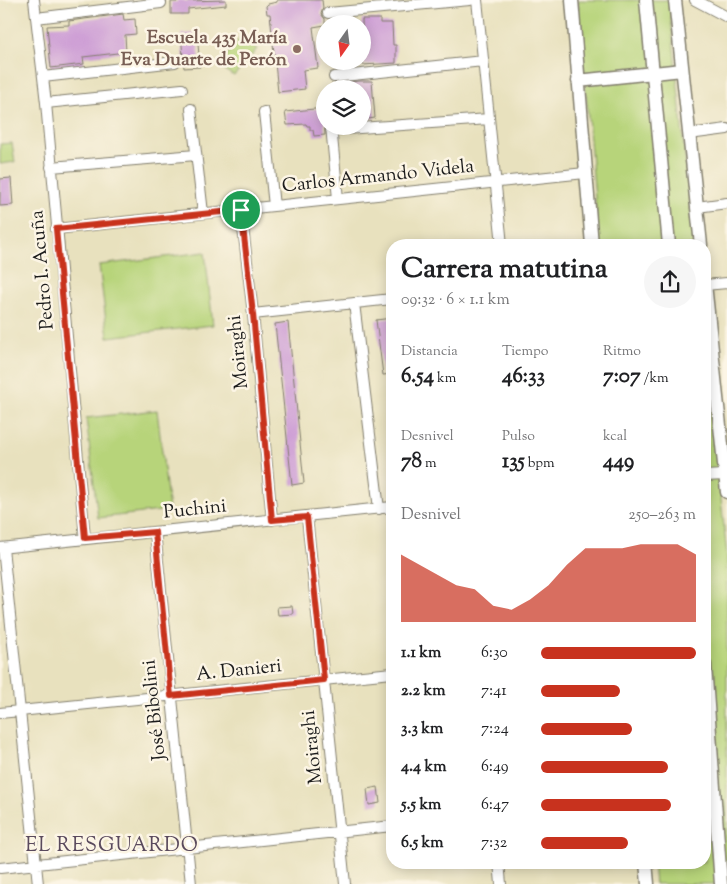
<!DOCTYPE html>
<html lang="es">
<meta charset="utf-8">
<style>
body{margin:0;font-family:"Sorts Mill Goudy",serif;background:#f6f6f6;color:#202124;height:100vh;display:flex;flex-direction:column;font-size:19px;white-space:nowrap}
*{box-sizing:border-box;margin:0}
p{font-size:16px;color:#757577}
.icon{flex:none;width:28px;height:28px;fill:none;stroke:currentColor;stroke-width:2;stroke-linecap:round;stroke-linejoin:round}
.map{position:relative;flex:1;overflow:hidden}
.drawer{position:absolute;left:386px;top:239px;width:325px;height:630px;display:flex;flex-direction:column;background:#fff;border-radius:20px;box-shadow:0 2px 12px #0003}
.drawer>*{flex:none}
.needle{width:32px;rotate:194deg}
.buttons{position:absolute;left:316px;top:15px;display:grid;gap:10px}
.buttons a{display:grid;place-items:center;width:55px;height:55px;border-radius:50%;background:#fff;box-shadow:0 2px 12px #0003;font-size:25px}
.pin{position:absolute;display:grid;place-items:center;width:42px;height:42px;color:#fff;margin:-21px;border:2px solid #fff;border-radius:50%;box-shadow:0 1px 5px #0007}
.round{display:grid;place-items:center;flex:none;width:52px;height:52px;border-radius:26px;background:#f6f6f6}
.head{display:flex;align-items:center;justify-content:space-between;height:85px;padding:0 15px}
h1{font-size:28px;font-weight:700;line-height:38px}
.figures{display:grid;grid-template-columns:repeat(3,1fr);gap:8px;height:85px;padding:5px 15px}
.figures div{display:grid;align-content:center}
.figures b{font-size:21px;font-weight:700}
.figures small{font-size:14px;font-weight:400}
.figures p{font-size:14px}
.chart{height:140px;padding:10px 15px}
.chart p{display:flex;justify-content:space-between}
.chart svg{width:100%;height:90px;margin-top:5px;fill:#c8321e;opacity:.7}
ul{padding:0 15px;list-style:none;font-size:16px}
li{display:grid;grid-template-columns:80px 60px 1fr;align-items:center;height:38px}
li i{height:12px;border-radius:6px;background:#c8321e}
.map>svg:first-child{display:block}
.green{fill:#b7d47a;stroke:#6a784b}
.building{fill:#cd9ed5}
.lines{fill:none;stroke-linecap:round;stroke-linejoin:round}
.minor-casing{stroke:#827e6d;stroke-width:12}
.major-casing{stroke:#827e6d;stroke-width:15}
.minor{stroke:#fff;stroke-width:10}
.major{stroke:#fff;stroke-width:12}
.route-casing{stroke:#fff;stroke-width:10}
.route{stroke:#c8321e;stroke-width:6}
.education-dot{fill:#8d6e63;stroke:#fcf5e5;stroke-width:2}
.labels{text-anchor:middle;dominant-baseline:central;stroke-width:5;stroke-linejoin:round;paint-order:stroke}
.education-label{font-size:19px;font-weight:bold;fill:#785e54;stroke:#fcf5e5;text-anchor:end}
.street-label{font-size:19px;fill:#1c1c1c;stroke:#fcf5e5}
.neighbourhood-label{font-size:20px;letter-spacing:1px;fill:#5a4a5d;stroke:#fcf5e5}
</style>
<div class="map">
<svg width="727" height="884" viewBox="0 0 727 884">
<rect width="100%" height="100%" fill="#fcf5e5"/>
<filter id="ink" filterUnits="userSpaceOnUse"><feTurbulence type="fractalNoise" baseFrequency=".02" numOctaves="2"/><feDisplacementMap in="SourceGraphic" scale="10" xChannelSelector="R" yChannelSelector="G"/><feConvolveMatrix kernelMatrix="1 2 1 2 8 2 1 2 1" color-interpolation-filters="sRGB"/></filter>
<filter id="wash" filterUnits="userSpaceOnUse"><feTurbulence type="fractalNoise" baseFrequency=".0096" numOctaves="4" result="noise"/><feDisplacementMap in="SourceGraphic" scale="20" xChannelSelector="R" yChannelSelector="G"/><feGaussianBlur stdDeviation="1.12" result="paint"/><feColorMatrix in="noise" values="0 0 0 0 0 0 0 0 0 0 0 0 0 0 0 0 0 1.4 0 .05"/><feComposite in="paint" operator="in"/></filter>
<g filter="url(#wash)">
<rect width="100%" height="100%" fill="#e8e1be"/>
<path class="green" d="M 578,0 L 669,0 L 694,245 L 599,245 Z
M 241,37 L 257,49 L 234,76 L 218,66 Z
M 12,143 L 15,162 L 0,164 L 0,144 Z
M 205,252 L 213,325 L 108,337 L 99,265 Z
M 705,349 L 727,555 L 727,884 L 655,884 L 653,863 L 705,862 Z
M 157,410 L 169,510 L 98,518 L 86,418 Z"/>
<g id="blocks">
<path class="building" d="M 177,0 L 184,0 L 184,1 L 226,0 L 226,5 L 188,9 L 188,14 L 171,14 L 171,2 L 177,2 Z
M 277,0 L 322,0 L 323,8 L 321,14 L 325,19 L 325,25 L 313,27 L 318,68 L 303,70 L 305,89 L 278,92 L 270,14 L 267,14 L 266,6 L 268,4 L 277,2 Z
M 123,14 L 124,20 L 135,19 L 136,34 L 125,35 L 126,52 L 83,57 L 84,64 L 51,68 L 47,26 L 69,25 L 69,21 Z
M 362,19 L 380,19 L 380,23 L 392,23 L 393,45 L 396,45 L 396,63 L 363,65 Z
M 197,33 L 200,67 L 184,68 L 181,34 Z
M 358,81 L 372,81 L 375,118 L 362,120 L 362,89 L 344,89 L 344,83 Z
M 324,108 L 325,135 L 314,136 L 313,130 L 310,130 L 310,126 L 307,126 L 306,124 L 287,125 L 285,112 Z
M 11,178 L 13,205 L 0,206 L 0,179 Z
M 392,318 L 392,374 L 383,375 L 376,320 Z
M 288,322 L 304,483 L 292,485 L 275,324 Z
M 292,606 L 293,614 L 278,615 L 277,607 Z
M 378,787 L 380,803 L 369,805 L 367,789 Z"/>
</g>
</g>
<g filter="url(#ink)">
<use href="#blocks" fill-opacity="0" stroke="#827e6d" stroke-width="1"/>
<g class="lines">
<defs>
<path id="minor" d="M 34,0 L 46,103 L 85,538
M 477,0 L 502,245
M 695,0 L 727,17
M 328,13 L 470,0
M 36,18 L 161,3 L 160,0
M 43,77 L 175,62
M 334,77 L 483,61
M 46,103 L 182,89
M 191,109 L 203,213
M 264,112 L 274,206
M 331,126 L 338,199
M 331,130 L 489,119
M 689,134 L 727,129
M 51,167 L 196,155
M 697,207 L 727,203
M 241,210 L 253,314 L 272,520
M 56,229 L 585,173
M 705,285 L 727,283
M 354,303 L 379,509
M 253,314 L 392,299
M 705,476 L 725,475
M 307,517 L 345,884
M 155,532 L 191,884
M 0,548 L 392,507
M 3,548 L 38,884
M 0,713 L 392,673
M 499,862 L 501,884
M 0,868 L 392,826"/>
<path id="major" d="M 572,0 L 592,245
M 646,0 L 669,245
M 675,0 L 701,245
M 578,81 L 682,70
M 705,284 L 727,492
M 705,665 L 721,884
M 646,862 L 648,884"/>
</defs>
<use href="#minor" class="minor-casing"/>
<use href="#major" class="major-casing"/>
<use href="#minor" class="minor"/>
<use href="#major" class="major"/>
</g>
</g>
<g class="lines" filter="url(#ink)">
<defs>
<path id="route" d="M 241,210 L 253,314 L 272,520 L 307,517 L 324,680 L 171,696 L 155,532 L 85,538 L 56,229 Z"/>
</defs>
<use href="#route" class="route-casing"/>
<use href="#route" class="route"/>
</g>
<circle class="education-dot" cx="297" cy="49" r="5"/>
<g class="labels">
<g class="education-label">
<text x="287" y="38">Escuela 435 María<tspan x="287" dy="22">Eva Duarte de Perón</tspan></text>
</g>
<g class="street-label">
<text transform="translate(378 177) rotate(-6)">Carlos Armando Videla</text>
<text transform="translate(43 270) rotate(-95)">Pedro I. Acuña</text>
<text transform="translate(239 352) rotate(-96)">Moiraghi</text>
<text transform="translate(195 510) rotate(-6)">Puchini</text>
<text transform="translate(239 671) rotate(-6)">A. Danieri</text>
<text transform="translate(155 710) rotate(-96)">José Bibolini</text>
<text transform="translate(313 747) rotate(-96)">Moiraghi</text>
</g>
<g class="neighbourhood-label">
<text x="112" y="846">EL RESGUARDO</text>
</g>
</g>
</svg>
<div class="buttons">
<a><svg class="needle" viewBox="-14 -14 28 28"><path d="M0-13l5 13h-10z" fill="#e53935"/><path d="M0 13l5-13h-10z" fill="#757577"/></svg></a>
<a><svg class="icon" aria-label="layers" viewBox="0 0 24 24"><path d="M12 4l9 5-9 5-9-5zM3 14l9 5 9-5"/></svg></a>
</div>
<div class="pin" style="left:241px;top:210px;background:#1e9e55"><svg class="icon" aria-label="arrive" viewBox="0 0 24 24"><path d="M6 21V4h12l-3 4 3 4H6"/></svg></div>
<section class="drawer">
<div class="head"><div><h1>Carrera matutina</h1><p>09:32 · 6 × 1.1 km</p></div><a class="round"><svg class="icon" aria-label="share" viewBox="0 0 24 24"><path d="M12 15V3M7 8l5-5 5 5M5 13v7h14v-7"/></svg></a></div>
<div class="figures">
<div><p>Distancia</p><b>6.54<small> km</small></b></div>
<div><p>Tiempo</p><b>46:33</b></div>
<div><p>Ritmo</p><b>7:07<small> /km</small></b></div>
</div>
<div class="figures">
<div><p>Desnivel</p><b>78<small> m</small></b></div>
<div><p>Pulso</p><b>135<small> bpm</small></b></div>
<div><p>kcal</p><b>449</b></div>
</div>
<div class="chart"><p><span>Desnivel</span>250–263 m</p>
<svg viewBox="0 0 160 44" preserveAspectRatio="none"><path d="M0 44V11L10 16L20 21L30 26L40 28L50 36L60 38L70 33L80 26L90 16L100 8L110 8L120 8L130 6L140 6L150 6L160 11V44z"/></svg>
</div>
<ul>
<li><b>1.1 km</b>6:30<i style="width:100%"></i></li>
<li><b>2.2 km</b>7:41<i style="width:51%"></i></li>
<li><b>3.3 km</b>7:24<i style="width:59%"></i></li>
<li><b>4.4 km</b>6:49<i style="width:82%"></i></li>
<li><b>5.5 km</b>6:47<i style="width:84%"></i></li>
<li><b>6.5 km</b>7:32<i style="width:56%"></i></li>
</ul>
</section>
</div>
